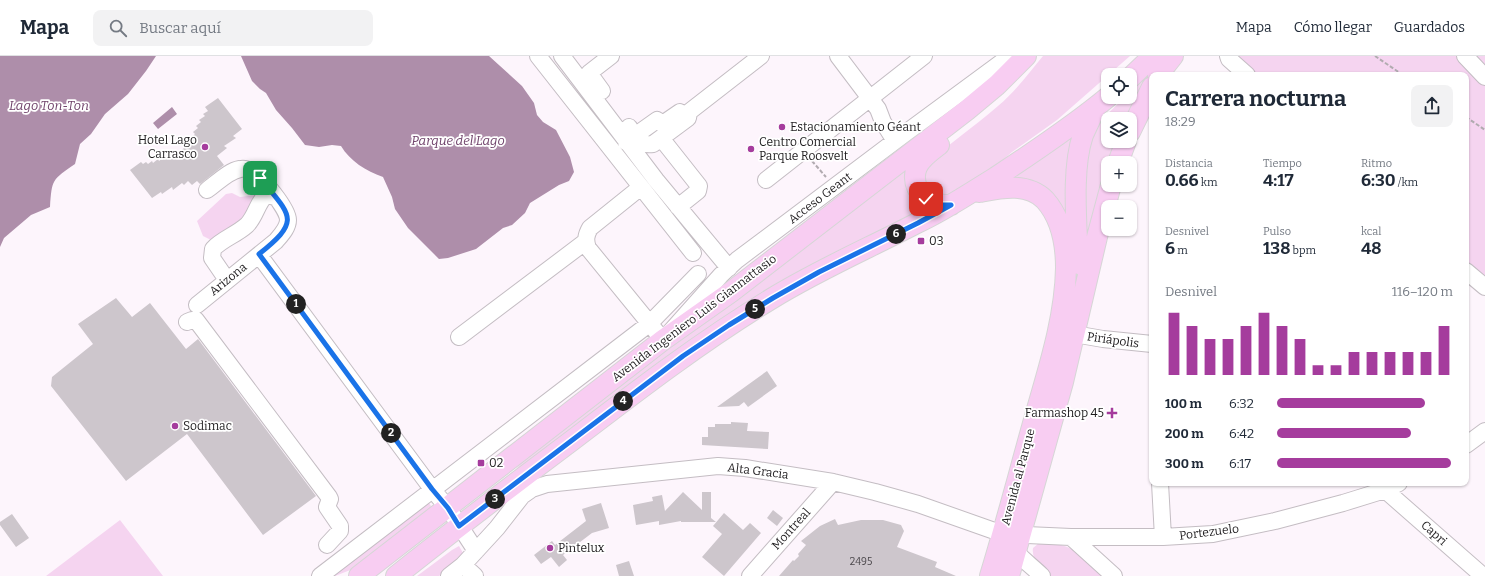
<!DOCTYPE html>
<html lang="es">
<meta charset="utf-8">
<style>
body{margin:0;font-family:Bitter,serif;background:#f2f2f3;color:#1f2937;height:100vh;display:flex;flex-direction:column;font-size:15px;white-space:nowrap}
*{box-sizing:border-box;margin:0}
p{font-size:13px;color:#747a83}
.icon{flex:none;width:22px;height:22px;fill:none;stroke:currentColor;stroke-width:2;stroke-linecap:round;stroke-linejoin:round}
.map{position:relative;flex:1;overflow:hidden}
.side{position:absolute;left:1149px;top:16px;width:320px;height:414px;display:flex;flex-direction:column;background:#fff;border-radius:8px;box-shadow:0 1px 3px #0004}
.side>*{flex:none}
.fabs{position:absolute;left:1101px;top:12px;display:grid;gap:8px}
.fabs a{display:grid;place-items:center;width:36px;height:36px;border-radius:8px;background:#fff;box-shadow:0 1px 3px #0004;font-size:20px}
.pin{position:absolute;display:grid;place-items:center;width:34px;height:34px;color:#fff;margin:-17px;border-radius:8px;box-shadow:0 2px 6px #0006}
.km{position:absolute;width:20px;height:20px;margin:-10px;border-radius:50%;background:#222;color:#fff;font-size:11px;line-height:20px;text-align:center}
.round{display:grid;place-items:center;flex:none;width:42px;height:42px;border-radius:8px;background:#f2f2f3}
.head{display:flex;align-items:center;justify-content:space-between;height:68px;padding:0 16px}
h1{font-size:22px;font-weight:700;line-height:30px}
.figures{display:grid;grid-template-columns:repeat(3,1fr);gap:6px;height:68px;padding:4px 16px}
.figures div{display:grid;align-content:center}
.figures b{font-size:17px;font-weight:700}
.figures small{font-size:11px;font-weight:400}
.figures p{font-size:11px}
.chart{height:112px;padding:8px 16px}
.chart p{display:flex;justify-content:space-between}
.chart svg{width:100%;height:72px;margin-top:4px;stroke:#a53c9d;stroke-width:6}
ul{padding:0 16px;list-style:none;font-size:13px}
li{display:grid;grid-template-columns:64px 48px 1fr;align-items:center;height:30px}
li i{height:10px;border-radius:5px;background:#a53c9d}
header{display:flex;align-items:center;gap:24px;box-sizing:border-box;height:56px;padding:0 20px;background:#fff;border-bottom:1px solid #e0e1e3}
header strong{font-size:19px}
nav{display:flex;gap:22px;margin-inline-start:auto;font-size:14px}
.search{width:280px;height:36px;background:#f2f2f3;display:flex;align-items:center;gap:10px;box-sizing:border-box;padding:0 14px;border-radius:8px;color:#747a83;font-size:15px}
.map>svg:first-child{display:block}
.green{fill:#f5d4f0}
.water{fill:#ae8eaa}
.building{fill:#cdc6cc}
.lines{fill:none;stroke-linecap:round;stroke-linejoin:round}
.minor-casing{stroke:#c4bdc3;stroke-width:18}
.major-casing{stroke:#d6d6d6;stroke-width:22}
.path{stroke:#b1abb0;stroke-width:2;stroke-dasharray:4 2;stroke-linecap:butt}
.minor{stroke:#fff;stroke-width:16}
.major{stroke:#f8cdf2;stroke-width:20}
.route-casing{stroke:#fff;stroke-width:8}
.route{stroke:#1a73e8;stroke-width:5}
.poi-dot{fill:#a53c9d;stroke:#fff;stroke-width:1.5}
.labels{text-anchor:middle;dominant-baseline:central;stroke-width:3.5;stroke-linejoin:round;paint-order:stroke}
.number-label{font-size:10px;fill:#4a464a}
.poi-label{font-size:12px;fill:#1e1c1e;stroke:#fff;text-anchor:start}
.street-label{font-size:12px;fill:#1e1c1e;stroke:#fff}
.water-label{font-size:13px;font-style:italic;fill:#70436b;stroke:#fff}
</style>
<header>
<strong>Mapa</strong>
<div class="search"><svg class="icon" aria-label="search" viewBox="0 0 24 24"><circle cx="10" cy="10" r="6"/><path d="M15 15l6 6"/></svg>Buscar aquí</div>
<nav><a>Mapa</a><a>Cómo llegar</a><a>Guardados</a></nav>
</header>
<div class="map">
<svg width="1485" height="520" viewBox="0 0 1485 520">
<rect width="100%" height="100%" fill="#fdf5fc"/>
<path class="green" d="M 1043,0 L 1130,0 L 1057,64 L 1012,96 L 988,117 L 971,130 L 942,142 L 925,133 L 923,113 C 946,89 973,72 998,50 C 1015,36 1029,17 1043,0 Z
M 1229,0 L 1485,0 L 1485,228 L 1466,212 L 1466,19 L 1250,19 Z
M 1152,16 L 1129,63 L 1108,63 L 1108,85 L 1120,85 L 1112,107 L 1108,107 L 1108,118 L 1088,187 L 1083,168 L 1084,105 L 1095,70 L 1125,41 L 1130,41 L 1130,36 Z
M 1072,81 L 1071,220 L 1038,130 L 1026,123 L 1014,121 Z
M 903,114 L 906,116 L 928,151 L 818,210 L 467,452 L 513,417 L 529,397 Z
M 232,137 L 240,141 L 257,139 L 245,166 L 211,184 L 203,180 L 197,165 L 226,138 Z
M 427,447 L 429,447 L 431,450 L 430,455 L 358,511 L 335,520 L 328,520 Z
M 120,464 L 163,520 L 46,520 Z
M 1039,487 C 1071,485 1083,501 1106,520 L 1051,520 C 1043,512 1031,505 1033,492 Z
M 459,490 L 463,497 L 455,508 L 439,520 L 417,520 L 452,494 Z"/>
<path class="water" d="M 0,0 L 156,0 L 146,15 L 128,38 L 105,58 L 91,78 L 80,88 L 75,108 C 52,124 52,123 50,151 L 31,159 L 4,182 L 0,191 Z
M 241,0 L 489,0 L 522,30 L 534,47 L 537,59 L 543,66 L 556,74 L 570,101 L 574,116 L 569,125 L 559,129 L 530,147 L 525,157 L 512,169 L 503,172 L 476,193 L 448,202 L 439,203 L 408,172 L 395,153 L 392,141 L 383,121 C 366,115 350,105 341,90 L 332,89 L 319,91 L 305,89 L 292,72 L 276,54 L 266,37 L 260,33 L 252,25 Z
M 172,51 L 177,58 L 158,73 L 153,67 Z"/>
<path class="building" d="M 218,42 L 242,73 L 233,80 L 236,82 L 224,90 L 227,92 L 217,100 L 224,109 L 200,128 L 197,125 L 192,129 L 188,125 L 184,129 L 182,127 L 173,134 L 172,131 L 162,138 L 161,136 L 152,142 L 130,114 L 141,106 L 143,108 L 146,106 L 148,108 L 152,105 L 153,107 L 158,103 L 159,105 L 164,101 L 165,103 L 170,99 L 172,102 L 189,88 L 187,86 L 195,78 L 193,76 L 198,72 L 196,70 L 201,66 L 199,64 L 205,60 L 203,58 L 208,55 L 205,51 Z
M 116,242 L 132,261 L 150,247 L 186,293 L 198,283 L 316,440 L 263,479 L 187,378 L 126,425 L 51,330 L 52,321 L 93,288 L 78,268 Z
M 767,315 L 777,330 L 748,351 L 744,346 L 739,350 L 717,351 Z
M 731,366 L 748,367 L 747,375 L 769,376 L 768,393 L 702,389 L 702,381 L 708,381 L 708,371 L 715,371 L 715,368 L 731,368 Z
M 683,436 L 702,454 L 702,436 L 711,436 L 711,462 L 716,466 L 681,466 L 681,465 L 659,469 L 659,465 L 636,469 L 633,449 L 653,445 L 652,441 L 662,439 L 665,455 Z
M 601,447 L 609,472 L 592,477 L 563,499 L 567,504 L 559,511 L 551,501 L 541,508 L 534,499 L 552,485 L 555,489 L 586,465 L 582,453 Z
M 773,454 L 783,462 L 777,470 L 767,462 Z
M 724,457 L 743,474 L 750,467 L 761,477 L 724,520 L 702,501 L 722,478 L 713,470 Z
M 12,458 L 29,482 L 16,491 L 0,469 L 0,466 Z
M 835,463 L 838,469 L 861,464 L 883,464 L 901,469 L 904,475 L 897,491 L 937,506 L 935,511 L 956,520 L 779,520 L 793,504 L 794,505 L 799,500 L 798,498 L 806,489 L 801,485 L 820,470 Z
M 629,505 L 634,520 L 619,520 L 616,509 Z"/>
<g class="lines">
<defs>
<path id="minor" d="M 538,0 L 693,197
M 562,0 L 656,124 L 729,212
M 838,0 L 878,53 L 883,66 L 895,85
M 1228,0 L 1229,3 L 1247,19
M 1465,0 L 1485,21
M 602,35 L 589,17 L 611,0
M 629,71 C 636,81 639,90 653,88 L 688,62 L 689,56 L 761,0
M 661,82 L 699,130 L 698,135 L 678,151
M 626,86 L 657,64 L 661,67 L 664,67 L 680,56
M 766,124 L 924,0
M 641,131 L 590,172 C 586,179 585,184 588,192 L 663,284 L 721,219 L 737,204 L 907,76 L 1010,0
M 259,199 L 432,433 L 448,452 L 476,495
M 1466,215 L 1485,231
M 227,224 L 212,202 L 213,193 C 222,183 236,179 247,169 C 256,160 257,147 266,139 L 275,141
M 197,249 L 276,185 C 281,179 288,172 288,164 C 288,153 262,121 252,116 C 249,114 244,112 240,113 C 228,115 217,127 207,134
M 187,266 L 192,264 L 196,264 L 329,441 L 330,443 L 327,451 L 340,470 L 340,475 L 327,489
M 1074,278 L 1103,283 L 1152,288
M 459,281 L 585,186
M 1466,389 L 1485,375
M 1160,427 L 1163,481
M 1385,434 L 1483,520
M 1071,481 L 1114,520
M 1009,487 C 1017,500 1031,509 1042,520
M 463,509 L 475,520
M 320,520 L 649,268 L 698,218
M 449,520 L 463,509 L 497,472 L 522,440 L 532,433 L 547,428 L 718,410 L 745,412 L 833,426 L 875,436 L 918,448 L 1003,478 L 1071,481 L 1163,481 L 1213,478 L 1275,465 L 1343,447 L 1385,434 L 1399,427
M 750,520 L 833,426"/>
<path id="major" d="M 1158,19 L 1173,0
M 1130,22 L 1153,0
M 1130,76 L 1152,31
M 939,89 C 931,95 921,102 917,111 C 911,125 919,142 933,147 C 939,149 945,149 951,149
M 1118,107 L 1126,85
M 979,136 C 1001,132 1027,126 1045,144 C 1061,162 1066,189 1066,212 C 1065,266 1046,320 1032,371 C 1018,421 1005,471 990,520
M 1078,208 C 1077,170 1071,114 1083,79 C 1087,70 1091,62 1095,53
M 359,520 L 663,284 L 731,236 L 967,54 L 997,29 L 1026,0
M 396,520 C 454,474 514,428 574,383 C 638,334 702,285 771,243 C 818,214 869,192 917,167 C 945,154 970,137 996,121 C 1034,96 1073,70 1108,41
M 1009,520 L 1063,326 L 1097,181 L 1111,129"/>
</defs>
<use href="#minor" class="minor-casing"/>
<use href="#major" class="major-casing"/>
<path class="path" d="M 1375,0 L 1403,19
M 1466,61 L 1485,74
M 812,105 L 826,121"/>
<use href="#minor" class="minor"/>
<use href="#major" class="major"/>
</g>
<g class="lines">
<defs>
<path id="route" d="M 260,122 C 291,160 302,164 259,198 L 432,433 L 448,452 L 459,470 L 683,300 L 729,269 L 773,242 L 819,216 L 918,167 L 951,149 L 939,149 L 926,143"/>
</defs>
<use href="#route" class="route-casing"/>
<use href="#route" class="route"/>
</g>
<g class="poi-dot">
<circle cx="782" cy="71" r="4"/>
<circle cx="205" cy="91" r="4"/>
<circle cx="751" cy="93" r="4"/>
<rect x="917" y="181" width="8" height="8" rx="2"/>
<path d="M1110 351h4v4h4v4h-4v4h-4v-4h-4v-4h4z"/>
<circle cx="175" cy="370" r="4"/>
<rect x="477" y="403" width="8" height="8" rx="2"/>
<circle cx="550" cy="492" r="4"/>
</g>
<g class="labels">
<g class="number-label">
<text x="861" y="506">2495</text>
</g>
<g class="poi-label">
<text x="790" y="71">Estacionamiento Géant</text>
<text x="197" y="84" text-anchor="end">Hotel Lago<tspan x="197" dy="14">Carrasco</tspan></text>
<text x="759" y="86">Centro Comercial<tspan x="759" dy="14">Parque Roosvelt</tspan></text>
<text x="929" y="185">03</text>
<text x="1104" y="357" text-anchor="end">Farmashop 45</text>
<text x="183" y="370">Sodimac</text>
<text x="489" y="407">02</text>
<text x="558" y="492">Pintelux</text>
</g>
<g class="street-label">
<text transform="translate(820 142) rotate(-37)">Acceso Geant</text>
<text transform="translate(228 223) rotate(-39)">Arizona</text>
<text transform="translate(694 262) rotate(-37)">Avenida Ingeniero Luis Giannattasio</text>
<text transform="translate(1113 284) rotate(8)">Piriápolis</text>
<text transform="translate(758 415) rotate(7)">Alta Gracia</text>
<text transform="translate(1018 421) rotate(-75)">Avenida al Parque</text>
<text transform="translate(791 473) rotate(-48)">Montreal</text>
<text transform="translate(1209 476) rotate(-7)">Portezuelo</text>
<text transform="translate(1434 477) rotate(42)">Capri</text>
</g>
<g class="water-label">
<text x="49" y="49">Lago Ton-Ton</text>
<text x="458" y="84">Parque del Lago</text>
</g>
</g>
</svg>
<div class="fabs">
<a><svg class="icon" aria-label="locate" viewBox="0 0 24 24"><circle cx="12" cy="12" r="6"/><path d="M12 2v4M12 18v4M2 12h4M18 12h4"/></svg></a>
<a><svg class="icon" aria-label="layers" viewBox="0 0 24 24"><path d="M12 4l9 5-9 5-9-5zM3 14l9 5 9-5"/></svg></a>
<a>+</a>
<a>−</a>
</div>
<div class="pin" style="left:260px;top:122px;background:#1e9e55"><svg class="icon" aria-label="arrive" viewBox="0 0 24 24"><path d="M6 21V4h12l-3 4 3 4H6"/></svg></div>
<div class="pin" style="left:926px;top:143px;background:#d93025"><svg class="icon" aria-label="check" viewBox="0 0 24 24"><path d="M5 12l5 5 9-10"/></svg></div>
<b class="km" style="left:296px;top:248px">1</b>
<b class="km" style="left:391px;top:377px">2</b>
<b class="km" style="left:495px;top:443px">3</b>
<b class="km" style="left:623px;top:345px">4</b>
<b class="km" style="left:755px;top:253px">5</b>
<b class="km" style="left:896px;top:178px">6</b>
<section class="side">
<div class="head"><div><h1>Carrera nocturna</h1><p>18:29</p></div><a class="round"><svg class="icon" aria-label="share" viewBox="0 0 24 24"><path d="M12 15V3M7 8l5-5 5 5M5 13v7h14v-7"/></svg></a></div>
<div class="figures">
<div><p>Distancia</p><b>0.66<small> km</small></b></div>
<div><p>Tiempo</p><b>4:17</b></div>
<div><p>Ritmo</p><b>6:30<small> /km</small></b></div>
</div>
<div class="figures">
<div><p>Desnivel</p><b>6<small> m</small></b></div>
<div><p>Pulso</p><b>138<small> bpm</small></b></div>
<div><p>kcal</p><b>48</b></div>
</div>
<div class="chart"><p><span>Desnivel</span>116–120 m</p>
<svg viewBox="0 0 160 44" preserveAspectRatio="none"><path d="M5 44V6M15 44V14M25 44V22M35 44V22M45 44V14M55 44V6M65 44V14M75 44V22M85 44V38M95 44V38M105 44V30M115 44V30M125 44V30M135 44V30M145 44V30M155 44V14"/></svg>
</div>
<ul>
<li><b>100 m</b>6:32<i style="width:84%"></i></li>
<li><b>200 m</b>6:42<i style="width:76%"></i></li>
<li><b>300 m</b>6:17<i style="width:99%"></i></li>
</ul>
</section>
</div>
